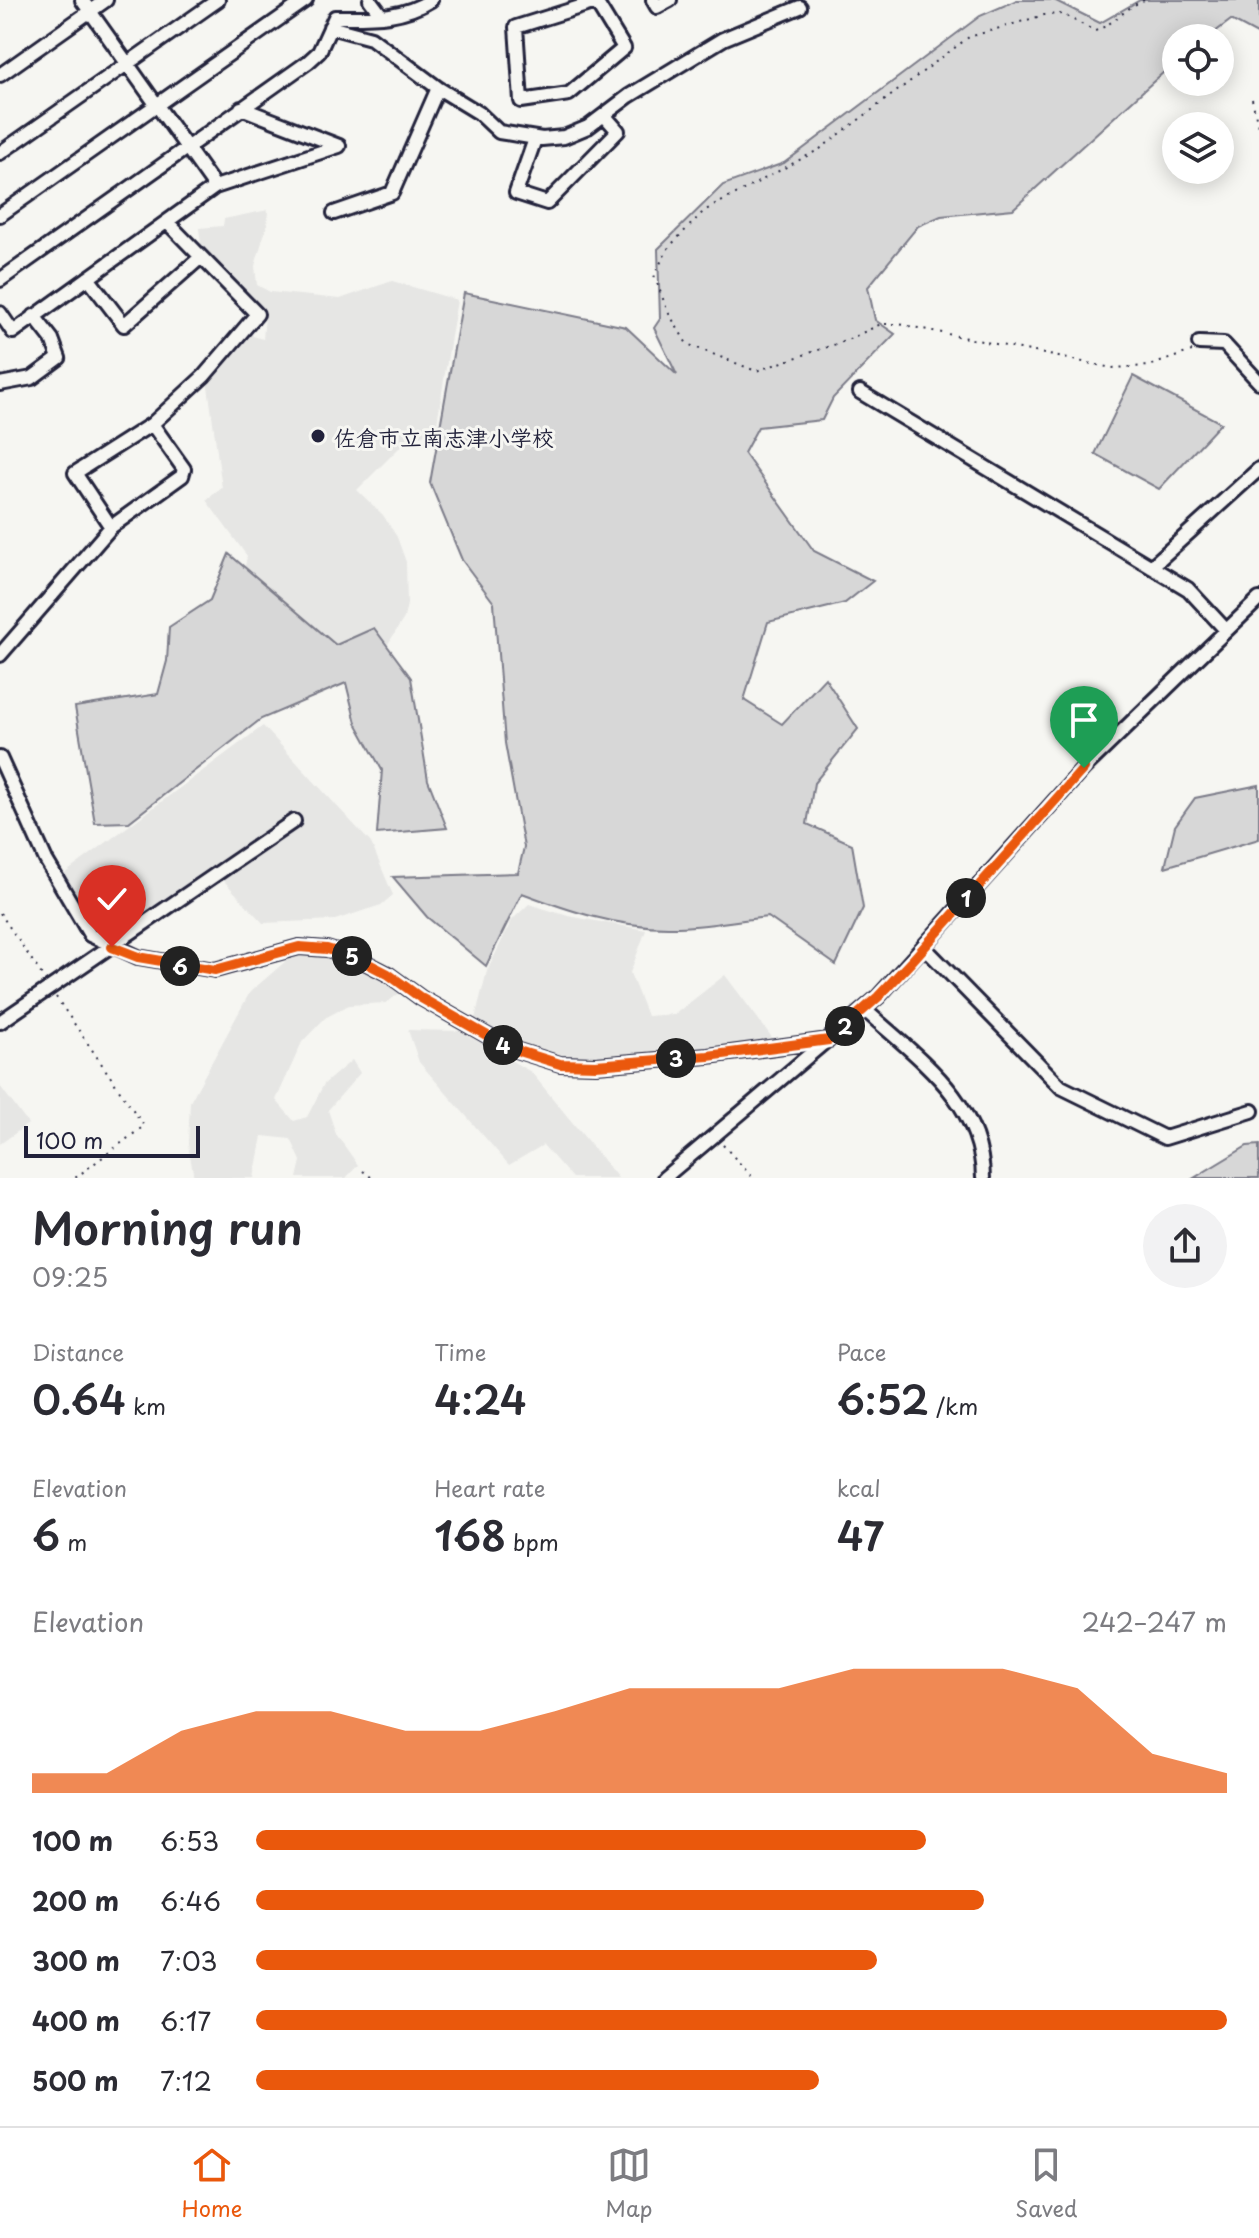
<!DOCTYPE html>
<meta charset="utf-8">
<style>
body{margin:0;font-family:"Playpen Sans","Klee One",sans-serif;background:#f2f2f3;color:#2b2b33;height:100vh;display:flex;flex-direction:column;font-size:30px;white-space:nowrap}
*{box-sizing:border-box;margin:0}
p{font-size:26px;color:#7c7c81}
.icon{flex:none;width:44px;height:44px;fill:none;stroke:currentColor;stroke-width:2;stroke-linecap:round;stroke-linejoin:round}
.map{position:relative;height:1178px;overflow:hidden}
.details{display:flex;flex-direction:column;background:#fff;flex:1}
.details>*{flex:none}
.buttons{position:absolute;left:1162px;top:24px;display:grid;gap:16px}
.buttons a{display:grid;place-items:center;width:72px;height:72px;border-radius:50%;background:#fff;box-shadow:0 4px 20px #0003;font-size:40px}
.scale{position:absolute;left:24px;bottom:20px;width:176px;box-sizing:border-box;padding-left:8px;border:4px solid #22223b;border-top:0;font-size:22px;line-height:28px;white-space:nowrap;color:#22223b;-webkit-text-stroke:6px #f6f6f2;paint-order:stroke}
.pin{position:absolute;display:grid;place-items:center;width:68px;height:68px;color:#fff;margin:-82px -34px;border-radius:50% 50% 50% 0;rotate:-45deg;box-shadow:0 0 8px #0007}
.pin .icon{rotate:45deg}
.km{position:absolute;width:40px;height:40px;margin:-20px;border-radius:50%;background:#222;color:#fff;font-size:22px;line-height:40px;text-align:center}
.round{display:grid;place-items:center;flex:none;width:84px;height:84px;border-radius:42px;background:#f2f2f3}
.summary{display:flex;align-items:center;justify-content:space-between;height:136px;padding:0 32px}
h1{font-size:44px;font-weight:600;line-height:60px}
.stats{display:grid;grid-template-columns:repeat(3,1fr);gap:12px;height:136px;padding:8px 32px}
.stats div{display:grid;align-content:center}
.stats b{font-size:40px;font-weight:600}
.stats small{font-size:22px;font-weight:400}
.stats p{font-size:22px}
.chart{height:224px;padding:16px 32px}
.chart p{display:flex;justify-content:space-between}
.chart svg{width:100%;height:144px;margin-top:8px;fill:#ea580c;opacity:.7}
ul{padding:0 32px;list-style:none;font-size:26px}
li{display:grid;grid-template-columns:128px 96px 1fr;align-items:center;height:60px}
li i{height:20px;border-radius:10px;background:#ea580c}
.tabs{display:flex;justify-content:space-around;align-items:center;height:112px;border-top:2px solid #e1e1e2;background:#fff;font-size:22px;color:#7c7c81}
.tabs a{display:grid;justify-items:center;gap:4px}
.tabs .selected{color:#ea580c}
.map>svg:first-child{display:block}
.built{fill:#e6e6e4}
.green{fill:#d7d7d7;stroke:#7c7c89;stroke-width:2}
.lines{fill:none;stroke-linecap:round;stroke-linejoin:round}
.minor-casing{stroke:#22223b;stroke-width:18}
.path{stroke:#22223b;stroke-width:2;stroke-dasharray:2 6;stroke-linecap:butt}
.minor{stroke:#f6f6f2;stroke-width:12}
.route-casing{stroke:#fff;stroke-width:16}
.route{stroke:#ea580c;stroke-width:10}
.poi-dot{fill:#22223b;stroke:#f6f6f2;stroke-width:3}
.labels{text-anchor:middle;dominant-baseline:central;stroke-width:6;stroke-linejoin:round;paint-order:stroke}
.poi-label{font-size:22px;font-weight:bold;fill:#22223b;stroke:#f6f6f2;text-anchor:start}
</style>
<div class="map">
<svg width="1259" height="1178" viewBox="0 0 1259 1178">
<rect width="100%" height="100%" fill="#f6f6f2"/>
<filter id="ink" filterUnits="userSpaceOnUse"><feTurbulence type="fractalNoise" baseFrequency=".0125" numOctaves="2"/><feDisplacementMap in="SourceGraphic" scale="16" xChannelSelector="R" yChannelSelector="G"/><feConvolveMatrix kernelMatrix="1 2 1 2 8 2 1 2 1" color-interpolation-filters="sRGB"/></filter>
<g filter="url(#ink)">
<path class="built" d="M 268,210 L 267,225 L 255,266 L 257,285 L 270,292 L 340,299 L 392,281 L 457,300 L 436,429 L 404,443 L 357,490 L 383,515 L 397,537 L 406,562 L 407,604 L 404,618 L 388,644 L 365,659 L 335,656 L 243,576 L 247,556 L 206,500 L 222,488 L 207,379 L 246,334 L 251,332 L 253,336 L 263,339 L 265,316 L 201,245 L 199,228 L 223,226 L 224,219 Z
M 263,726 L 371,843 L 393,895 L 381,905 L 335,920 L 263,923 L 213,869 L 110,937 L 90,925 L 60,877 Z
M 529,904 L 568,916 L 646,930 L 630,973 L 647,1016 L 675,1014 L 725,975 L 777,1044 L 564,1061 L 474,1022 L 487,971 L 512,920 Z
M 294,954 L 347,960 L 400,993 L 386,1003 L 349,1005 L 325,1018 L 302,1042 L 276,1100 L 294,1121 L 307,1117 L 324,1084 L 352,1060 L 360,1073 L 328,1110 L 336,1134 L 358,1165 L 346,1178 L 297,1178 L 301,1161 L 291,1139 L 262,1136 L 254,1178 L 194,1178 L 188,1144 L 190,1102 L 250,992 Z
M 408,1030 L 460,1031 L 531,1072 L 618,1178 L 572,1178 L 543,1145 L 509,1165 L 419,1062 Z
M 0,1086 L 28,1124 L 0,1144 Z"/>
<path class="green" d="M 1017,0 L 1054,0 L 1100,23 L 1140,0 L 1259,0 L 1259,35 L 1231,20 L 1207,38 L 1176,38 L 1176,61 L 1013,209 L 941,216 L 918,226 L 868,287 L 875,320 L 895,334 L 833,398 L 822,420 L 758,427 L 744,453 L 814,551 L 873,581 L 845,603 L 768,622 L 744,700 L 782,724 L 825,678 L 858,729 L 814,783 L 807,824 L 852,844 L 863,908 L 836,965 L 768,917 C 735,920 701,928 668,927 C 617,927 570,911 522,893 L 486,966 L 427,917 L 393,877 L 518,873 L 524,847 L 505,743 L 494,603 L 462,560 L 430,483 L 464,293 L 626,327 L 677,375 L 654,328 L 660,319 L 658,249 L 723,185 L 784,163 L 980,16 Z
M 1133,376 L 1221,423 L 1159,489 L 1095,454 Z
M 229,554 L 336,645 L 374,628 L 411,678 L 428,780 L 447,828 L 377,834 L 382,770 L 356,723 L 346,683 L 261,719 L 129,822 L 95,823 L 75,707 L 158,694 L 167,661 L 169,627 L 210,600 Z
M 1259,785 L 1259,839 L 1165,867 L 1175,826 L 1195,798 Z
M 1259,1145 L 1259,1178 L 1194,1178 L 1247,1146 Z"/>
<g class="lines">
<defs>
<path id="minor" d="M 82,0 L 215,187
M 370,0 L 382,16
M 653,0 L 657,7 L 670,0
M 596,2 L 624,48 L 569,94 L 521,101 L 516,27 Z
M 330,27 L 371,38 L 438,88 L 479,113 L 499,132 L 542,139 L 564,137 L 588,127 L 629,96 L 723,39 L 800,7
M 0,75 L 106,0
M 535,139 L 516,193 L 547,203 L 618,131 L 604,115
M 0,153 L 218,0
M 334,213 L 392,193 L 438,88
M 0,215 L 306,0
M 88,278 L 124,325 L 201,257
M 0,280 L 308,62 L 319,52 L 335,17 C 370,17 401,19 431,0
M 0,313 L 13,332 L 215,187 L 339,146 L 241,108
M 1199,343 L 1224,344 L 1259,382
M 0,384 L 32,378 L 59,358 L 52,339 L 34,316
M 860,392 L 1188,589 L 1225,629
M 111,527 L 75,473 L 152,424 L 204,376 L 257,314 L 167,222
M 1151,567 L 1259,469
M 0,655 L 111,527 L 182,476 L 184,469 L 152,424
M 0,758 L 46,860 L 90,935 L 138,957 L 215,970 L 299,947 L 327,949 L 357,958 L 388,974 L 421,998 L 509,1048 L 560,1064 L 596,1065 L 708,1056 L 829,1040
M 924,947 L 1061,1087 L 1165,1138 L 1252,1111
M 864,1009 C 916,1057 982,1100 983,1178
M 0,1022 L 294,821
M 664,1178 L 878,997 L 1084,768 L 1259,599"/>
</defs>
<use href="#minor" class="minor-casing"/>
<path class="path" d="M 1144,0 C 1125,8 1114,24 1095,31 L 1062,14 L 1044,15 L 969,37 L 820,149 L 704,211 L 669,247 L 654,275 L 668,312 L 687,344 L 756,371 L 845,341 L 881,324 L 899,324 L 1112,368 L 1149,366 L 1192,351
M 1252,99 L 1259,130
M 0,913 L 44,978
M 56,997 L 144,1126 L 75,1178
M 723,1145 L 753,1178
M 363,1171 L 372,1178"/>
<use href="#minor" class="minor"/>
</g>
</g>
<g class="lines" filter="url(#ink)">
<defs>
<path id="route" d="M 112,947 L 138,957 L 215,970 L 299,947 L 327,949 L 357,958 L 388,974 L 421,998 L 509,1048 L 560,1064 L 596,1065 L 708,1056 L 829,1040 L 878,997 L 911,962 L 1084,768"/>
</defs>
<use href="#route" class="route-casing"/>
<use href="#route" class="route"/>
</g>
<circle class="poi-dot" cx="318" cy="436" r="8"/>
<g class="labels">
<g class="poi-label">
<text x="334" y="436">佐倉市立南志津小学校</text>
</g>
</g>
</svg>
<div class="buttons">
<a><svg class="icon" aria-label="locate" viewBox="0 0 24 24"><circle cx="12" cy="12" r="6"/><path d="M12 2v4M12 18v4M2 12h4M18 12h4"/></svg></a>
<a><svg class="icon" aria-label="layers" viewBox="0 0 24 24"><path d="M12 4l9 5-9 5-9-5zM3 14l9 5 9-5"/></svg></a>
</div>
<div class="scale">100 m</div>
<div class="pin" style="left:1084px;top:768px;background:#1e9e55"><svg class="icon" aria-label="arrive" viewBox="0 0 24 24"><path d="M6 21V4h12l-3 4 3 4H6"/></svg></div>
<div class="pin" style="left:112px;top:947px;background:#d93025"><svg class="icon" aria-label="check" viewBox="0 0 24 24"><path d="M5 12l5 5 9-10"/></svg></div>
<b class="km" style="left:966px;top:898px">1</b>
<b class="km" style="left:845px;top:1026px">2</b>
<b class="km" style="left:676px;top:1058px">3</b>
<b class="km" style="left:503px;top:1045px">4</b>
<b class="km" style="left:352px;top:956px">5</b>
<b class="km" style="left:180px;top:966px">6</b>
</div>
<section class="details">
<div class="summary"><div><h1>Morning run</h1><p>09:25</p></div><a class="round"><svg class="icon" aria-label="share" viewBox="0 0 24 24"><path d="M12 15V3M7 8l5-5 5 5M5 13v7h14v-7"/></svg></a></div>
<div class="stats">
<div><p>Distance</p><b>0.64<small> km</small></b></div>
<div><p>Time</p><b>4:24</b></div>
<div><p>Pace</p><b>6:52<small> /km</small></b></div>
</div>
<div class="stats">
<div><p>Elevation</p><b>6<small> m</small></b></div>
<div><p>Heart rate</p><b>168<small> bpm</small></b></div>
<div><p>kcal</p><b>47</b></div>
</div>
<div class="chart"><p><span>Elevation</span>242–247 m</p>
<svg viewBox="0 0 160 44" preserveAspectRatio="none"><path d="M0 44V38L10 38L20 25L30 19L40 19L50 25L60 25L70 19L80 12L90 12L100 12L110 6L120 6L130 6L140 12L150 32L160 38V44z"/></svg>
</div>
<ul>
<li><b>100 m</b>6:53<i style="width:69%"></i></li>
<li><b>200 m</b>6:46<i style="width:75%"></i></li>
<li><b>300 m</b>7:03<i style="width:64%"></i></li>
<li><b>400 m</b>6:17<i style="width:100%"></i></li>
<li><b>500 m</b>7:12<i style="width:58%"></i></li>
</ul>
</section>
<nav class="tabs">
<a class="selected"><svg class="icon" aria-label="home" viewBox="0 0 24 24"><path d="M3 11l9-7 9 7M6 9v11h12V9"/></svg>Home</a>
<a><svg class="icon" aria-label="map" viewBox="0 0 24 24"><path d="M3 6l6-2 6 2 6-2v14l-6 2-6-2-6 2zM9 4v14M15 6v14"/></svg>Map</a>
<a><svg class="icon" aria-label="saved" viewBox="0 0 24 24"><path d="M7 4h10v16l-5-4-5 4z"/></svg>Saved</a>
</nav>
